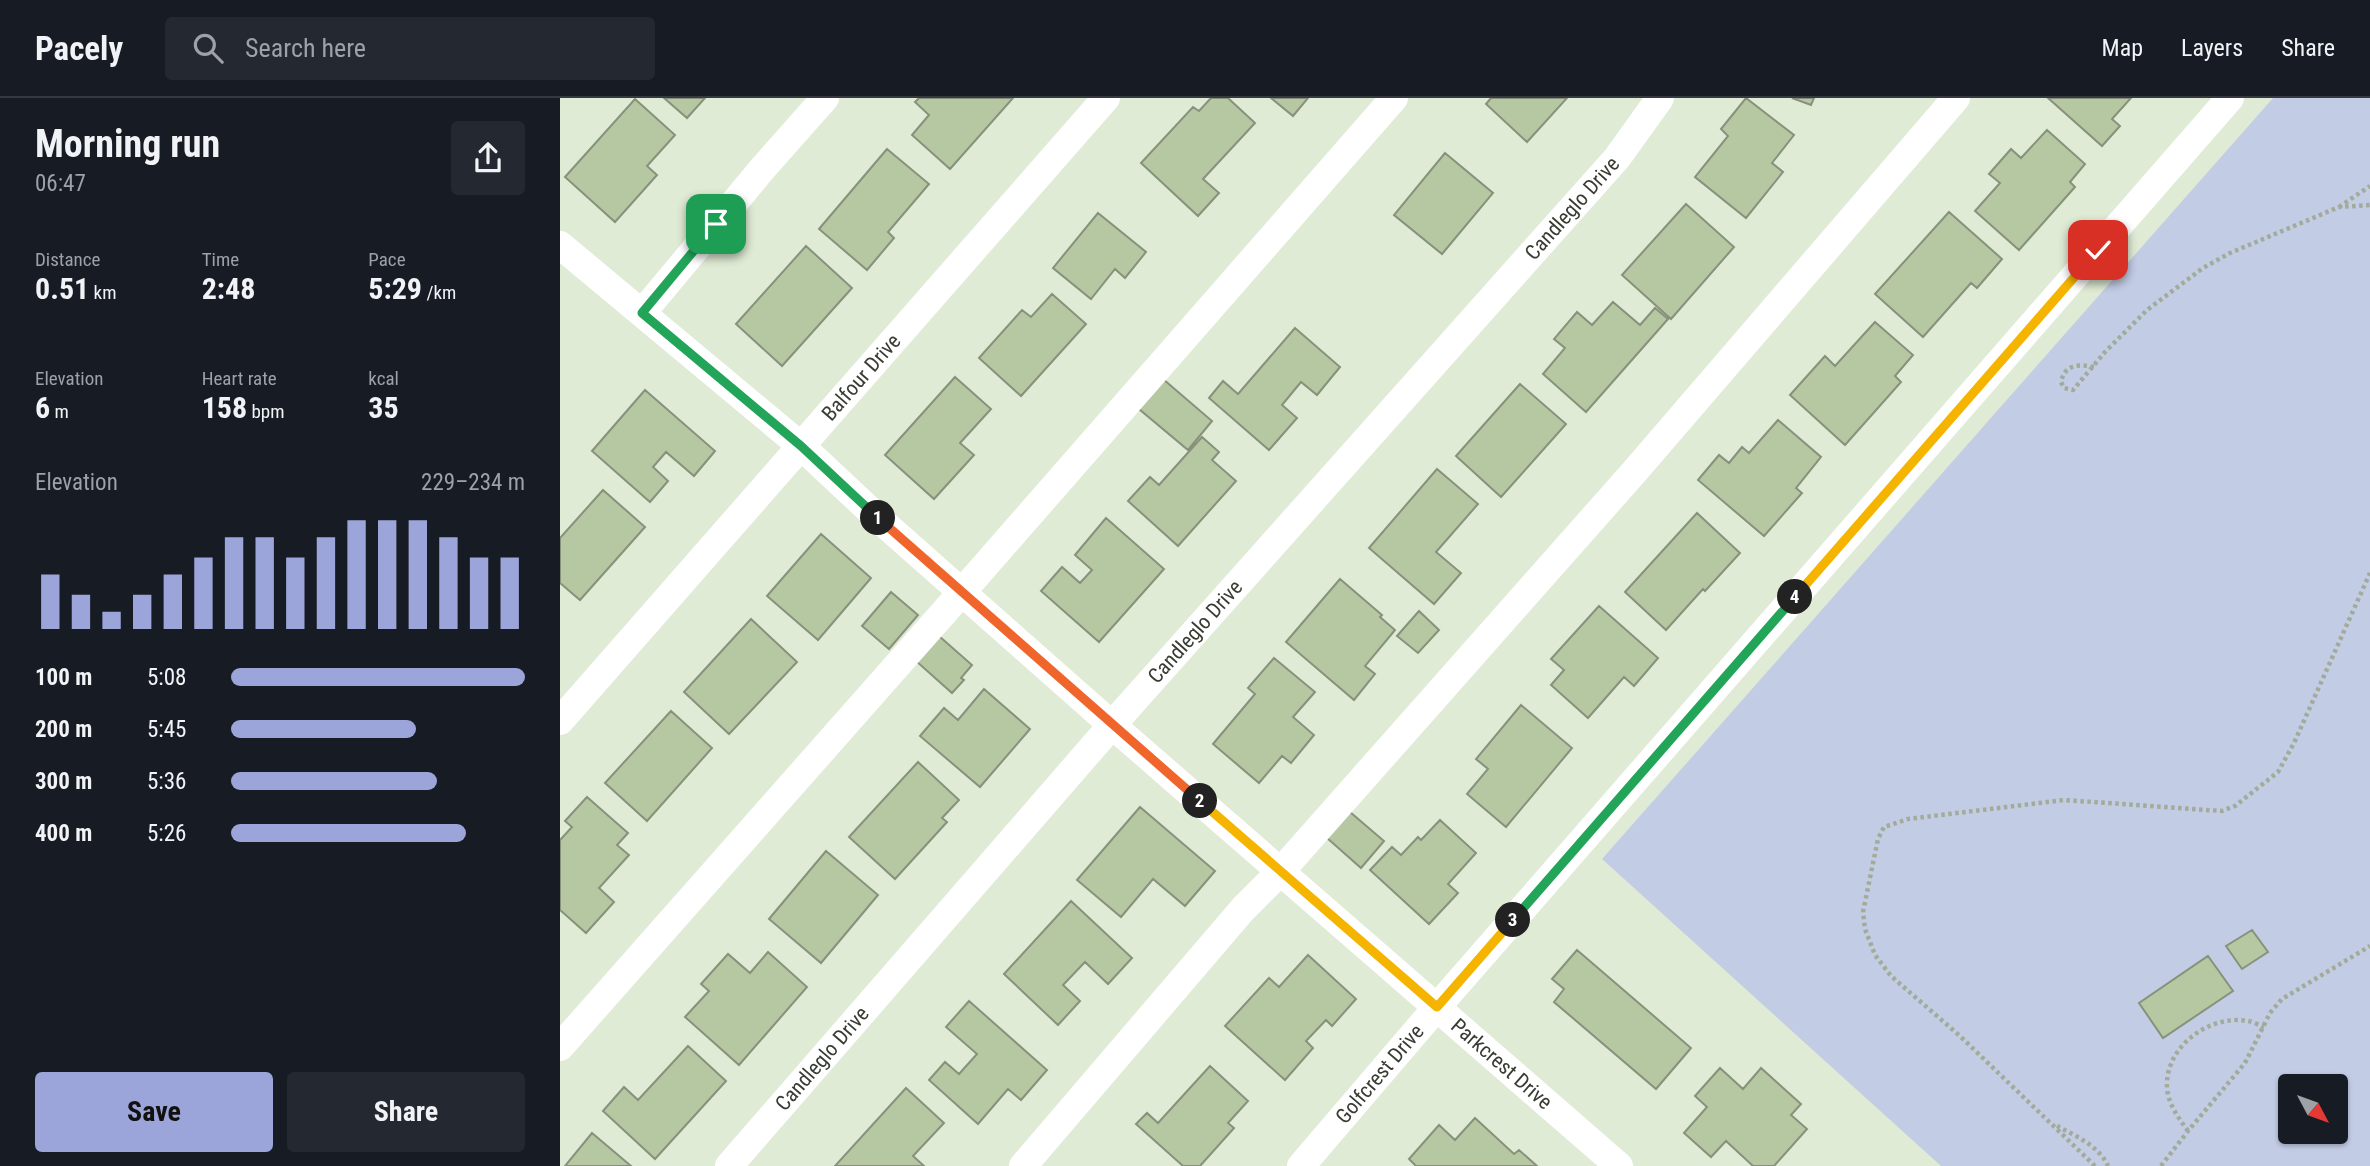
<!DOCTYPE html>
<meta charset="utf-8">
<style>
body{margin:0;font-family:"Roboto Condensed",sans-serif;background:#242831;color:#f1f3f6;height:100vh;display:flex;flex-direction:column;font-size:26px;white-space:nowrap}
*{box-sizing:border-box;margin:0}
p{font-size:23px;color:#9ea1a6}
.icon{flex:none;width:38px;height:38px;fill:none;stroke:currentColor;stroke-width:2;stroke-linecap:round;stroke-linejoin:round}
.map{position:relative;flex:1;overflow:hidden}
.drawer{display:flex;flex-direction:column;background:#171b24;width:560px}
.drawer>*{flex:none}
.needle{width:46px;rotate:131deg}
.tools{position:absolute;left:1718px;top:976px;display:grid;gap:14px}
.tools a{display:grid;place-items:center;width:70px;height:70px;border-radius:7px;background:#171b24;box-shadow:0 2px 5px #0004;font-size:35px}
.pin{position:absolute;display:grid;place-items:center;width:60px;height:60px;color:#fff;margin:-30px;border-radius:14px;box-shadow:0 4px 10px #0006}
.km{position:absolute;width:35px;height:35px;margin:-18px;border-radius:50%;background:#222;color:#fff;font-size:19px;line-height:35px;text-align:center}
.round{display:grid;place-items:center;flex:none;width:74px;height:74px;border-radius:7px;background:#242831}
.head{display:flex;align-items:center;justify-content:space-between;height:119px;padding:0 35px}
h1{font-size:38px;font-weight:700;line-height:52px}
.stats{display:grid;grid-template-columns:repeat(3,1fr);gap:10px;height:119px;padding:7px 35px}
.stats div{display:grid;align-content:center}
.stats b{font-size:30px;font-weight:700}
.stats small{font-size:19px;font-weight:400}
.stats p{font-size:19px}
.chart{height:196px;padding:14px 35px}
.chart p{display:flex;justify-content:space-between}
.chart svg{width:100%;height:126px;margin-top:7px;stroke:#9ca5da;stroke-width:6}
.action{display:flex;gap:14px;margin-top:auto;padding:14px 35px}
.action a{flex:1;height:80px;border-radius:7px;background:#9ca5da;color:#111;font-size:28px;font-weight:700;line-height:80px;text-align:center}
.action a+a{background:#242831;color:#f1f3f6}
ul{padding:0 35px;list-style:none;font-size:23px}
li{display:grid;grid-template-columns:112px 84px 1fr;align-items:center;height:52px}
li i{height:18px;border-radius:9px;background:#9ca5da}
header{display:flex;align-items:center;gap:42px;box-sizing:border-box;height:98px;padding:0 35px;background:#171b24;border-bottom:2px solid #363941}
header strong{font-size:33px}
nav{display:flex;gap:38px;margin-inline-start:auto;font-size:24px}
.search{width:490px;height:63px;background:#242831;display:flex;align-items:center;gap:18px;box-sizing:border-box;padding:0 24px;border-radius:7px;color:#9ea1a6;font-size:26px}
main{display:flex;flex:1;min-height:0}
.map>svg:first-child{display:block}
.green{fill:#c3cce5;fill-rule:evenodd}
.building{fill:#b6c8a2;stroke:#87917c;stroke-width:2}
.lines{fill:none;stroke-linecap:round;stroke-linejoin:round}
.path{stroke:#a2aa99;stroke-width:4.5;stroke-dasharray:3.5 3.5;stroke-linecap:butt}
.minor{stroke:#fff;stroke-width:28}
.split-1-casing{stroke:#fff;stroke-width:14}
.split-2-casing{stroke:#fff;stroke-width:14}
.split-3-casing{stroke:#fff;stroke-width:14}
.split-4-casing{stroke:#fff;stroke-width:14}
.split-5-casing{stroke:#fff;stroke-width:14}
.split-1{stroke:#22a559;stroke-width:9}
.split-2{stroke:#f0652b;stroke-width:9}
.split-3{stroke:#f5b400;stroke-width:9}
.split-4{stroke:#22a559;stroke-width:9}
.split-5{stroke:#f5b400;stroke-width:9}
.labels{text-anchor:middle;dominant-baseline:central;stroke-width:5;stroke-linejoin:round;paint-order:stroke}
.street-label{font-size:21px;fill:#383c33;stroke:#e0ebd5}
</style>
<header>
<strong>Pacely</strong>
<div class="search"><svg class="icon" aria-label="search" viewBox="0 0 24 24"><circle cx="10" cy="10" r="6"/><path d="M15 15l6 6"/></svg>Search here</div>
<nav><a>Map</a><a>Layers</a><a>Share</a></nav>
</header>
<main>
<section class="drawer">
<div class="head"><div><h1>Morning run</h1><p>06:47</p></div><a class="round"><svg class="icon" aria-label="share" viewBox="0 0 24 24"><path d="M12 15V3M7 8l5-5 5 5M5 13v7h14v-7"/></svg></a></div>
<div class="stats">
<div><p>Distance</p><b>0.51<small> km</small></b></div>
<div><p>Time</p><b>2:48</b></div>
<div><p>Pace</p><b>5:29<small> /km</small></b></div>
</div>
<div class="stats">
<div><p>Elevation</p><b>6<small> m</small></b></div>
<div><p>Heart rate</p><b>158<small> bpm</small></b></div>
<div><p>kcal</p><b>35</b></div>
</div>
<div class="chart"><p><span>Elevation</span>229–234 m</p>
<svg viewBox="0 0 160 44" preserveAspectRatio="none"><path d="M5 44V25M15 44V32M25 44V38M35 44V32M45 44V25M55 44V19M65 44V12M75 44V12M85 44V19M95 44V12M105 44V6M115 44V6M125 44V6M135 44V12M145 44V19M155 44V19"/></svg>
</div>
<ul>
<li><b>100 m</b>5:08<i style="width:100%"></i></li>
<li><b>200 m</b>5:45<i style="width:63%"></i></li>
<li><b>300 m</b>5:36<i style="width:70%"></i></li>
<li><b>400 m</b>5:26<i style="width:80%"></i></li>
</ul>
<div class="action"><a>Save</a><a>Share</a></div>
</section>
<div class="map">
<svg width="1810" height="1068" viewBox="0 0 1810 1068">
<rect width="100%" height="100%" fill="#e0ebd5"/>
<path class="green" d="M 1713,0 L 1810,0 L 1810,1068 L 1381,1068 L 1042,761 ZM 1731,989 L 1776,989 L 1776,1034 L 1731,1034 Z"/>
<path class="building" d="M 104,0 L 145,0 L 127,20 Z
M 359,0 L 453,0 L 390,71 L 352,37 L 369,17 L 355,4 Z
M 651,0 L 668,0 L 695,25 L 643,81 L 659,95 L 638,118 L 581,65 L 633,9 L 639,13 Z
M 711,0 L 748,0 L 733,18 Z
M 931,0 L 1007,0 L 967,44 L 926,6 Z
M 1186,0 L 1234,37 L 1212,65 L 1223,74 L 1186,120 L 1135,79 L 1168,38 L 1161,31 Z
M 1232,0 L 1254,0 L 1251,7 Z
M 1488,0 L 1571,0 L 1552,21 L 1560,28 L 1542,48 Z
M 75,1 L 115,37 L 87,68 L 97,77 L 55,124 L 5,79 Z
M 1487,32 L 1525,66 L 1510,84 L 1515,89 L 1459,152 L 1415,113 L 1440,85 L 1429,76 L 1451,51 L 1461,60 Z
M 327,51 L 369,86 L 328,134 L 334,140 L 307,172 L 259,131 Z
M 885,55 L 933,95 L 882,156 L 834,117 Z
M 1126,106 L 1174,149 L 1111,221 L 1062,177 Z
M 1389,114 L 1442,161 L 1417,190 L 1411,185 L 1363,239 L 1315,196 Z
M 538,115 L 586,154 L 565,180 L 555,171 L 531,201 L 493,170 Z
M 246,148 L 292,190 L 222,268 L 176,226 Z
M 492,196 L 526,226 L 461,298 L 419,260 L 462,212 L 471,219 Z
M 1053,204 L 1080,227 L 1095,210 L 1108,221 L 1026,314 L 983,276 L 1005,250 L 994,241 L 1017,214 L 1032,227 Z
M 1315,224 L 1353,257 L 1335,278 L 1341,284 L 1285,347 L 1230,297 L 1265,258 L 1275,268 Z
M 735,230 L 780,269 L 757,297 L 741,284 L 722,307 L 737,320 L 709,352 L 649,300 L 663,283 L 678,296 Z
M 395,279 L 431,311 L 400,345 L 414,357 L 374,401 L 325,357 Z
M 603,281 L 652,323 L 628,352 L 579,311 Z
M 960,286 L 1006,326 L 941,399 L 896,358 Z
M 85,292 L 155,353 L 134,378 L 106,354 L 93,369 L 108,383 L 90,404 L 32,353 Z
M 1218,322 L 1261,359 L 1236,390 L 1242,395 L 1204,438 L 1138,382 L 1159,357 L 1169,365 L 1182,349 L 1189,355 Z
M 642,339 L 659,354 L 652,362 L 676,383 L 618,448 L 568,403 L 590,379 L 599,387 Z
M 877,371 L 918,406 L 876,454 L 901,475 L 874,506 L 809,450 Z
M 43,392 L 85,429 L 20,502 L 0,485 L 0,440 Z
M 1137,415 L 1180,455 L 1145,493 L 1143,491 L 1106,532 L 1065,494 Z
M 546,420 L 604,471 L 539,544 L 481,493 L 502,469 L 520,485 L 532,472 L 515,457 Z
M 261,436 L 311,480 L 258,542 L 207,498 Z
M 780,481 L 822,517 L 820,519 L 835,532 L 805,568 L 815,576 L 794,602 L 726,544 Z
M 331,494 L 358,517 L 329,551 L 302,528 Z
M 1039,508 L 1098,560 L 1074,588 L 1064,579 L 1028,620 L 991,587 L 1004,572 L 991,561 Z
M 859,513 L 879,532 L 858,555 L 837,538 Z
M 191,521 L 237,564 L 169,636 L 124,594 Z
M 379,538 L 412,567 L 401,580 L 404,582 L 392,595 L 356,563 Z
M 714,560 L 755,594 L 733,619 L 754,637 L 731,665 L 722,658 L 699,685 L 653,646 L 695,596 L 688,590 Z
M 424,591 L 470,631 L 420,689 L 360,638 L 384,610 L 398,622 Z
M 961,607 L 1012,650 L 946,729 L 907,696 L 928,671 L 916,661 Z
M 111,613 L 152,650 L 87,723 L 45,685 Z
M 358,664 L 399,702 L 382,720 L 387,724 L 335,781 L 289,739 Z
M 27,699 L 68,735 L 57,747 L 69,757 L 39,790 L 54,804 L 26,835 L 0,812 L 0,742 L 12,729 L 5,723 Z
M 580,709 L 655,773 L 625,808 L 593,781 L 561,819 L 517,782 Z
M 790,714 L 824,743 L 801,770 L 767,740 Z
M 880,722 L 916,755 L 888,786 L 898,795 L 869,826 L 810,772 L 832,749 L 841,757 L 858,739 L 861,742 Z
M 266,753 L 318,797 L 261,865 L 209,821 Z
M 511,803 L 572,860 L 548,886 L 525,864 L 503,887 L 520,903 L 498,927 L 444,876 Z
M 1692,832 L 1708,854 L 1682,871 L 1666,848 Z
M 1017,852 L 1131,950 L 1096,991 L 994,904 L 1004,891 L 992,881 Z
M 208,854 L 247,889 L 179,967 L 125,919 L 149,893 L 141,886 L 168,856 L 190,875 Z
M 748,857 L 796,901 L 772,928 L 766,922 L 746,943 L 753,950 L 725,982 L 665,928 L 709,880 L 719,889 Z
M 1648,858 L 1673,893 L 1603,940 L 1579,905 Z
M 409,903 L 487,972 L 461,1002 L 448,991 L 418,1026 L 369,982 L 385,964 L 399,976 L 417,956 L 386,929 Z
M 128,948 L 166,983 L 95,1061 L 43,1013 L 64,989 L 78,1002 Z
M 650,968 L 688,1003 L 668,1025 L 674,1030 L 640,1068 L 623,1068 L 576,1026 L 587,1015 L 598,1025 Z
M 1160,970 L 1183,991 L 1201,970 L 1241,1006 L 1231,1017 L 1247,1031 L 1214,1068 L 1193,1068 L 1166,1043 L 1151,1059 L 1124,1035 L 1147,1009 L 1135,998 Z
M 346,990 L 384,1025 L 353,1058 L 364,1068 L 275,1068 Z
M 915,1020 L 954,1056 L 959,1052 L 977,1068 L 856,1068 L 849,1061 L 879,1027 L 895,1042 Z
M 32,1035 L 71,1068 L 5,1068 Z"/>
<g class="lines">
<path class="path" d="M 1779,109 L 1810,88
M 1534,269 C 1518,266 1505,266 1501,284 L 1504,290 L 1513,292 L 1545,254 L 1587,212 L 1643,170 L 1670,155 L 1779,109 L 1810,107
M 1497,1028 C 1516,1038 1539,1048 1548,1068
M 1628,1033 C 1618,1019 1608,1006 1607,989 C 1605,949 1649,916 1688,923 C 1693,924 1699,927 1704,929
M 1535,1068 L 1400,938 L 1331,878 L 1315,857 L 1305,831 L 1303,814 L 1318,741 L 1324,729 L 1348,721 L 1504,702 L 1662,713 L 1675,708 L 1718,674 L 1734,645 L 1810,475
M 1601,1068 L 1628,1033 L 1685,965 L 1710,915 L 1722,901 L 1810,848"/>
<g class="minor">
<path id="s1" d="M 0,147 L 241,348 L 319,421 L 552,627 L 1059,1068"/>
<path d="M 82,215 L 203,70 L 265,0"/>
<path id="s2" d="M 0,623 L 546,0"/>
<path d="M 0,949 L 402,494 L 834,0"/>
<path id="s3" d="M 169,1068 L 552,627 L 1057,60 L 1100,0"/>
<path d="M 463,1068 L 683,811 L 721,773 L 1075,373 L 1396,0"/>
<path id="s4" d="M 741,1068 L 877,909 L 1670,0"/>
</g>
</g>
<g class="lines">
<defs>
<path id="split-1" d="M 156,126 L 82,215 L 241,348 L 318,420"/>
<path id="split-2" d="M 318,420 L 640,703"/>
<path id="split-3" d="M 640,703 L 877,909 L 953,822"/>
<path id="split-4" d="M 953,822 L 1235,499"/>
<path id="split-5" d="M 1235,499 L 1538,152"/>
</defs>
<use href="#split-1" class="split-1-casing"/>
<use href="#split-2" class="split-2-casing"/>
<use href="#split-3" class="split-3-casing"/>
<use href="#split-4" class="split-4-casing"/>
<use href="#split-5" class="split-5-casing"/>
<use href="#split-1" class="split-1"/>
<use href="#split-2" class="split-2"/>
<use href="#split-3" class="split-3"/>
<use href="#split-4" class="split-4"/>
<use href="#split-5" class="split-5"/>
</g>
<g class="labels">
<g class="street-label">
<text stroke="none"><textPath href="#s3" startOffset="1276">Candleglo Drive</textPath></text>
<text stroke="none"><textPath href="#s2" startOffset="457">Balfour Drive</textPath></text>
<text stroke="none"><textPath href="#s3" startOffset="709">Candleglo Drive</textPath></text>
<text stroke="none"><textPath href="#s3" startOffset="142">Candleglo Drive</textPath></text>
<text stroke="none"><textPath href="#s1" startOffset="1248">Parkcrest Drive</textPath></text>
<text stroke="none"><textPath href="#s4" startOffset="121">Golfcrest Drive</textPath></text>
</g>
</g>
</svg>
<div class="tools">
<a><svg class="needle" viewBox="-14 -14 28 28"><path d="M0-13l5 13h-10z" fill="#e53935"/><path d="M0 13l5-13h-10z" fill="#9ea1a6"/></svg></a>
</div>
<div class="pin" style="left:156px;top:126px;background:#1e9e55"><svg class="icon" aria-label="arrive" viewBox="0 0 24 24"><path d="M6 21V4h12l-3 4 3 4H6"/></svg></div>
<div class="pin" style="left:1538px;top:152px;background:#d93025"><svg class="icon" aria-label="check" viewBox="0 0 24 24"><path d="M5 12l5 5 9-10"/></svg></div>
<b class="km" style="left:318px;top:420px">1</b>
<b class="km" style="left:640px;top:703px">2</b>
<b class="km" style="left:953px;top:822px">3</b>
<b class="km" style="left:1235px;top:499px">4</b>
</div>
</main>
